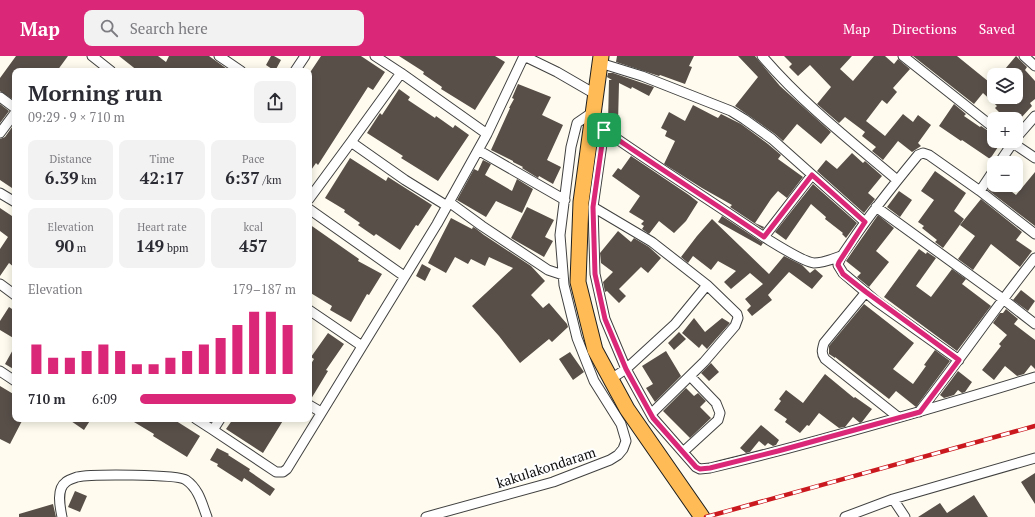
<!DOCTYPE html>
<meta charset="utf-8">
<style>
body{margin:0;font-family:"PT Serif",serif;background:#f2f2f3;color:#2b2b33;height:100vh;display:flex;flex-direction:column;font-size:15px;white-space:nowrap}
*{box-sizing:border-box;margin:0}
p{font-size:13px;color:#7c7c81}
.icon{flex:none;width:22px;height:22px;fill:none;stroke:currentColor;stroke-width:2;stroke-linecap:round;stroke-linejoin:round}
.map{position:relative;flex:1;overflow:hidden}
.sheet{position:absolute;left:12px;top:12px;width:300px;height:354px;display:flex;flex-direction:column;background:#fff;border-radius:8px;box-shadow:0 2px 10px #0003}
.sheet>*{flex:none}
.controls{position:absolute;left:987px;top:12px;display:grid;gap:8px}
.controls a{display:grid;place-items:center;width:36px;height:36px;border-radius:8px;background:#fff;box-shadow:0 2px 10px #0003;font-size:20px}
.pin{position:absolute;display:grid;place-items:center;width:34px;height:34px;color:#fff;margin:-17px;border-radius:8px;box-shadow:0 2px 6px #0006}
.round{display:grid;place-items:center;flex:none;width:42px;height:42px;border-radius:8px;background:#f2f2f3}
.summary{display:flex;align-items:center;justify-content:space-between;height:68px;padding:0 16px}
h1{font-size:22px;font-weight:700;line-height:30px}
.figures{display:grid;grid-template-columns:repeat(3,1fr);gap:6px;height:68px;padding:4px 16px}
.figures div{display:grid;align-content:center;border-radius:8px;background:#f2f2f3;text-align:center}
.figures b{font-size:17px;font-weight:700}
.figures small{font-size:11px;font-weight:400}
.figures p{font-size:11px}
.chart{height:112px;padding:8px 16px}
.chart p{display:flex;justify-content:space-between}
.chart svg{width:100%;height:72px;margin-top:4px;stroke:#db2777;stroke-width:6}
ul{padding:0 16px;list-style:none;font-size:13px}
li{display:grid;grid-template-columns:64px 48px 1fr;align-items:center;height:30px}
li i{height:10px;border-radius:5px;background:#db2777}
header{display:flex;align-items:center;gap:24px;box-sizing:border-box;height:56px;padding:0 20px;background:#db2777;color:#fff}
header strong{font-size:19px}
nav{display:flex;gap:22px;margin-inline-start:auto;font-size:14px}
.search{width:280px;height:36px;background:#f2f2f3;display:flex;align-items:center;gap:10px;box-sizing:border-box;padding:0 14px;border-radius:8px;color:#7c7c81;font-size:15px}
.map>svg:first-child{display:block}
.building{fill:#584f49}
.lines{fill:none;stroke-linecap:round;stroke-linejoin:round}
.minor-casing{stroke:#414141;stroke-width:11}
.trunk-casing{stroke:#1f1f1f;stroke-width:17}
.minor{stroke:#fff;stroke-width:9}
.trunk{stroke:#ffbc56;stroke-width:15}
.rail-casing{stroke:#cb1920;stroke-width:4.5}
.rail{stroke:#fff;stroke-width:3;stroke-dasharray:9;stroke-linecap:butt}
.route-casing{stroke:#fff;stroke-width:8}
.route{stroke:#db2777;stroke-width:5}
.labels{text-anchor:middle;dominant-baseline:central;stroke-width:4;stroke-linejoin:round;paint-order:stroke}
.street-label{font-size:14px;fill:#0e0e0e;stroke:#fff}
</style>
<header>
<strong>Map</strong>
<div class="search"><svg class="icon" aria-label="search" viewBox="0 0 24 24"><circle cx="10" cy="10" r="6"/><path d="M15 15l6 6"/></svg>Search here</div>
<nav><a>Map</a><a>Directions</a><a>Saved</a></nav>
</header>
<div class="map">
<svg width="1035" height="461" viewBox="0 0 1035 461">
<rect width="100%" height="100%" fill="#fffcef"/>
<path class="building" d="M 16,0 L 68,0 L 57,15 L 15,15 L 15,45 L 0,35 L 0,22 Z
M 119,0 L 158,0 L 166,6 L 169,0 L 209,0 L 230,15 L 138,15 Z
M 271,0 L 274,0 L 281,4 L 275,15 L 266,9 Z
M 321,0 L 361,0 L 385,16 L 373,34 L 368,31 L 318,109 L 316,107 L 309,117 L 309,18 Z
M 399,0 L 495,0 L 505,6 L 475,54 L 441,33 L 442,31 L 423,18 L 424,16 Z
M 617,0 L 694,0 L 689,10 L 692,11 L 685,28 L 660,19 L 659,20 L 616,6 Z
M 738,0 L 755,0 L 780,30 L 831,76 L 821,88 L 797,68 L 783,85 L 775,78 L 735,50 L 758,21 Z
M 784,0 L 852,0 L 840,13 L 853,25 L 874,0 L 885,0 L 894,8 L 898,3 L 910,13 L 893,32 L 897,36 L 887,48 L 882,44 L 866,65 L 885,80 L 903,58 L 913,66 L 918,59 L 931,69 L 918,87 L 921,90 L 912,96 L 898,85 L 883,104 L 872,95 L 876,91 L 862,80 L 865,76 L 845,61 L 839,67 L 817,48 L 831,31 L 810,9 L 798,20 L 789,11 L 792,8 Z
M 913,0 L 957,0 L 994,30 L 994,41 L 1016,41 L 1016,19 L 1000,19 L 1016,0 L 1027,11 L 1025,14 L 1035,25 L 1035,43 L 1030,47 L 1032,50 L 1020,63 L 998,63 L 1002,59 L 995,52 L 997,50 L 983,37 L 974,48 Z
M 608,17 L 613,17 L 654,31 L 649,40 L 632,31 L 631,33 L 619,27 L 618,67 L 608,67 L 609,24 L 612,24 L 607,21 Z
M 518,28 L 551,41 L 542,59 L 563,69 L 547,104 L 561,111 L 553,128 L 539,120 L 538,122 L 522,112 L 523,111 L 513,106 L 513,105 L 491,94 L 510,52 L 509,52 L 514,43 L 512,42 Z
M 399,33 L 410,41 L 408,44 L 435,62 L 436,60 L 453,72 L 455,69 L 469,79 L 438,125 L 401,102 L 403,100 L 367,77 L 380,57 L 382,59 Z
M 0,48 L 9,55 L 0,67 Z
M 954,48 L 966,58 L 964,60 L 980,71 L 981,70 L 994,79 L 994,85 L 1002,85 L 990,103 L 962,84 L 961,85 L 939,70 Z
M 693,49 L 718,62 L 721,58 L 741,68 L 768,88 L 781,99 L 778,103 L 803,121 L 787,142 L 778,135 L 771,143 L 755,167 L 764,171 L 763,173 L 730,151 L 732,149 L 702,132 L 664,108 L 675,85 L 665,80 L 667,75 L 661,72 L 669,56 L 685,65 Z
M 15,67 L 15,134 L 0,124 L 0,83 L 5,81 Z
M 852,97 L 863,107 L 865,105 L 882,120 L 868,137 L 875,143 L 864,157 L 817,115 L 826,104 L 837,113 Z
M 631,100 L 689,139 L 698,146 L 686,165 L 674,177 L 659,165 L 649,178 L 642,173 L 644,170 L 641,168 L 644,165 L 629,156 L 640,140 L 612,120 L 618,112 L 621,114 Z
M 350,102 L 386,125 L 388,121 L 432,149 L 418,170 L 416,169 L 400,194 L 376,178 L 374,180 L 358,169 L 360,167 L 344,156 L 345,154 L 325,142 Z
M 483,104 L 491,108 L 485,119 L 512,135 L 517,123 L 533,133 L 522,157 L 496,145 L 486,161 L 457,144 L 474,113 L 478,115 Z
M 935,115 L 966,137 L 954,155 L 964,163 L 943,192 L 935,186 L 937,184 L 922,172 L 924,170 L 918,166 L 934,144 L 921,135 Z
M 1035,116 L 1035,170 L 988,134 L 991,129 L 1003,129 L 1016,139 Z
M 813,128 L 857,167 L 846,182 L 842,178 L 843,177 L 825,163 L 826,161 L 811,148 L 786,184 L 775,176 Z
M 899,135 L 912,144 L 900,161 L 887,151 Z
M 981,143 L 1022,176 L 1016,184 L 1032,195 L 1020,211 L 991,188 L 973,214 L 958,203 L 975,180 L 960,169 Z
M 527,151 L 554,164 L 545,181 L 553,185 L 544,201 L 511,182 Z
M 0,152 L 15,162 L 15,212 L 9,207 L 0,220 L 0,193 L 8,181 L 0,175 Z
M 878,159 L 894,172 L 876,195 L 889,206 L 869,231 L 857,221 L 861,217 L 846,205 Z
M 722,160 L 763,187 L 761,190 L 718,166 Z
M 451,162 L 472,173 L 473,171 L 475,172 L 484,179 L 531,210 L 545,225 L 531,239 L 543,252 L 549,247 L 567,268 L 568,271 L 552,286 L 549,283 L 520,307 L 499,280 L 472,250 L 513,212 L 489,201 L 485,210 L 471,203 L 468,208 L 455,201 L 446,217 L 428,207 Z
M 712,163 L 769,218 L 784,200 L 802,209 L 810,217 L 815,213 L 823,220 L 812,233 L 789,216 L 768,239 L 772,244 L 752,260 L 747,254 L 751,250 L 745,243 L 763,228 L 750,217 L 731,233 L 724,226 L 736,215 L 718,205 L 711,214 L 693,200 L 688,207 L 681,201 L 697,180 Z
M 309,168 L 359,203 L 358,205 L 382,218 L 369,239 L 367,238 L 351,266 L 330,254 L 332,250 L 309,236 Z
M 618,175 L 631,186 L 634,182 L 649,191 L 661,202 L 648,217 L 641,211 L 619,233 L 626,240 L 619,247 L 607,235 L 605,236 L 603,226 L 613,216 L 601,207 L 600,197 Z
M 919,193 L 926,198 L 927,196 L 936,202 L 916,230 L 931,241 L 952,213 L 966,223 L 962,228 L 991,250 L 957,295 L 884,241 Z
M 422,208 L 431,213 L 425,225 L 416,220 Z
M 1021,234 L 1035,245 L 1028,255 L 1013,244 Z
M 864,248 L 914,287 L 893,313 L 913,328 L 926,310 L 924,309 L 935,294 L 950,305 L 916,351 L 896,335 L 889,343 L 835,301 L 835,302 L 829,298 L 829,290 Z
M 9,251 L 15,255 L 15,283 L 0,274 L 0,265 Z
M 1006,253 L 1018,263 L 1014,268 L 1035,284 L 1035,313 L 1031,309 L 1024,318 L 1017,320 L 1005,310 L 994,324 L 982,314 L 1001,290 L 999,288 L 1007,279 L 993,267 L 1000,257 L 1003,257 Z
M 694,262 L 705,276 L 722,262 L 730,267 L 707,293 L 702,288 L 699,292 L 682,277 Z
M 679,276 L 686,283 L 674,294 L 668,287 Z
M 328,277 L 344,288 L 326,314 L 328,315 L 311,343 L 309,343 L 309,311 L 314,303 L 311,301 Z
M 15,290 L 15,314 L 5,308 Z
M 666,295 L 681,320 L 655,346 L 646,332 L 653,328 L 642,310 Z
M 570,296 L 584,316 L 573,324 L 559,303 Z
M 711,307 L 719,316 L 709,325 L 701,317 Z
M 958,315 L 972,326 L 965,336 L 962,337 L 958,334 L 954,339 L 944,342 L 940,339 Z
M 825,318 L 854,342 L 855,341 L 872,353 L 862,366 L 860,367 L 853,361 L 845,371 L 839,372 L 819,357 L 809,370 L 807,369 L 800,377 L 785,366 L 787,363 L 774,354 L 781,345 L 779,343 L 786,334 L 803,347 Z
M 0,330 L 15,339 L 15,363 L 23,363 L 10,388 L 0,383 Z
M 686,332 L 694,340 L 698,337 L 706,345 L 700,351 L 711,362 L 690,382 L 663,355 Z
M 68,363 L 91,363 L 84,374 Z
M 129,363 L 173,363 L 200,380 L 187,401 L 153,380 L 154,378 Z
M 233,363 L 284,363 L 263,397 L 226,373 Z
M 761,369 L 779,384 L 776,389 L 773,390 L 768,387 L 765,390 L 759,385 L 750,396 L 746,397 L 740,392 Z
M 217,392 L 229,398 L 228,399 L 250,413 L 249,415 L 275,433 L 270,440 L 244,422 L 242,426 L 217,410 L 218,408 L 210,404 Z
M 1035,417 L 1035,448 L 1021,426 Z
M 75,435 L 87,440 L 80,456 L 68,451 Z
M 974,439 L 988,461 L 918,461 L 940,447 L 947,457 Z
M 53,448 L 56,461 L 19,461 L 19,458 Z"/>
<g class="lines">
<defs>
<path id="minor" d="M 92,0 L 111,15
M 219,0 L 241,15
M 375,0 L 401,17 L 487,78
M 524,0 L 557,16 L 595,38
M 762,0 C 802,47 851,85 897,124
M 903,0 L 994,72
M 1024,0 L 1035,10
M 600,7 L 642,20 L 703,44 L 731,55 L 744,63 L 772,83 L 865,166
M 295,15 L 305,0
M 401,17 L 351,86 L 405,124 L 447,150
M 0,41 L 15,52
M 592,64 L 604,74 L 593,151 L 595,218 L 605,263 L 626,313 L 653,362 L 696,411 L 700,413 L 710,412 C 819,386 927,354 1035,321
M 604,74 C 657,111 711,145 764,181 L 812,119
M 0,77 L 15,57
M 1016,82 L 1035,60
M 1010,85 L 1035,102
M 478,94 L 565,144
M 999,107 L 1014,85
M 980,135 L 994,114
M 0,137 L 15,146
M 309,143 L 351,86
M 449,146 L 482,170 L 548,214 L 563,219
M 593,151 L 652,186 L 707,229 L 737,258 L 738,262 L 735,270 L 704,306 L 651,358
M 876,151 L 1003,243 L 1035,268
M 309,153 L 404,220
M 764,181 C 774,187 803,206 814,207 C 823,207 833,203 841,200
M 0,228 L 15,239
M 866,236 L 824,287 C 822,294 821,297 825,303 L 898,361
M 309,254 L 362,290
M 959,304 L 876,245 L 843,217 L 838,209 C 840,200 847,193 852,185 C 872,155 895,127 918,99 L 923,97 L 929,99 L 980,135 L 1035,178
M 0,315 L 15,325
M 611,323 L 626,313 L 675,268 L 707,229
M 309,349 L 321,356
M 919,356 C 959,305 995,252 1035,202
M 196,363 L 213,374
M 220,363 L 213,374 L 276,416 L 283,416 L 287,413 L 437,168 L 487,78 L 524,0
M 683,396 L 718,364 L 720,357 L 716,347 L 690,320
M 893,443 L 905,461
M 62,461 C 60,451 56,433 66,426 C 68,424 74,422 77,421 C 90,418 177,418 186,424 C 199,433 202,448 207,461
M 426,461 L 553,426 L 610,404 L 618,399 L 623,393 L 626,385 L 621,368 L 594,325 L 577,282 L 564,229 L 560,179 L 571,91 L 577,67 L 593,56
M 845,461 L 893,443 L 1035,402"/>
<path id="trunk" d="M 601,0 L 581,146 L 578,226 L 595,294 L 627,353 L 702,461"/>
</defs>
<use href="#minor" class="minor-casing"/>
<use href="#trunk" class="trunk-casing"/>
<use href="#minor" class="minor"/>
<use href="#trunk" class="trunk"/>
<defs>
<path id="rail" d="M 706,461 L 1035,370"/>
</defs>
<use href="#rail" class="rail-casing"/>
<use href="#rail" class="rail"/>
</g>
<g class="lines">
<defs>
<path id="route" d="M 604,74 C 657,111 711,145 764,181 L 812,119 L 865,166 L 839,206 L 838,209 L 843,218 L 866,236 L 959,304 L 920,356 L 778,395 L 710,412 L 700,413 L 696,411 L 653,362 L 626,313 L 605,263 L 595,218 L 593,151 Z"/>
</defs>
<use href="#route" class="route-casing"/>
<use href="#route" class="route"/>
</g>
<g class="labels">
<g class="street-label">
<text transform="translate(546 411) rotate(-18)">kakulakondaram</text>
</g>
</g>
</svg>
<div class="controls">
<a><svg class="icon" aria-label="layers" viewBox="0 0 24 24"><path d="M12 4l9 5-9 5-9-5zM3 14l9 5 9-5"/></svg></a>
<a>+</a>
<a>−</a>
</div>
<div class="pin" style="left:604px;top:74px;background:#1e9e55"><svg class="icon" aria-label="arrive" viewBox="0 0 24 24"><path d="M6 21V4h12l-3 4 3 4H6"/></svg></div>
<section class="sheet">
<div class="summary"><div><h1>Morning run</h1><p>09:29 · 9 × 710 m</p></div><a class="round"><svg class="icon" aria-label="share" viewBox="0 0 24 24"><path d="M12 15V3M7 8l5-5 5 5M5 13v7h14v-7"/></svg></a></div>
<div class="figures">
<div><p>Distance</p><b>6.39<small> km</small></b></div>
<div><p>Time</p><b>42:17</b></div>
<div><p>Pace</p><b>6:37<small> /km</small></b></div>
</div>
<div class="figures">
<div><p>Elevation</p><b>90<small> m</small></b></div>
<div><p>Heart rate</p><b>149<small> bpm</small></b></div>
<div><p>kcal</p><b>457</b></div>
</div>
<div class="chart"><p><span>Elevation</span>179–187 m</p>
<svg viewBox="0 0 160 44" preserveAspectRatio="none"><path d="M5 44V26M15 44V34M25 44V34M35 44V30M45 44V26M55 44V30M65 44V38M75 44V38M85 44V34M95 44V30M105 44V26M115 44V22M125 44V14M135 44V6M145 44V6M155 44V14"/></svg>
</div>
<ul>
<li><b>710 m</b>6:09<i style="width:100%"></i></li>
</ul>
</section>
</div>
